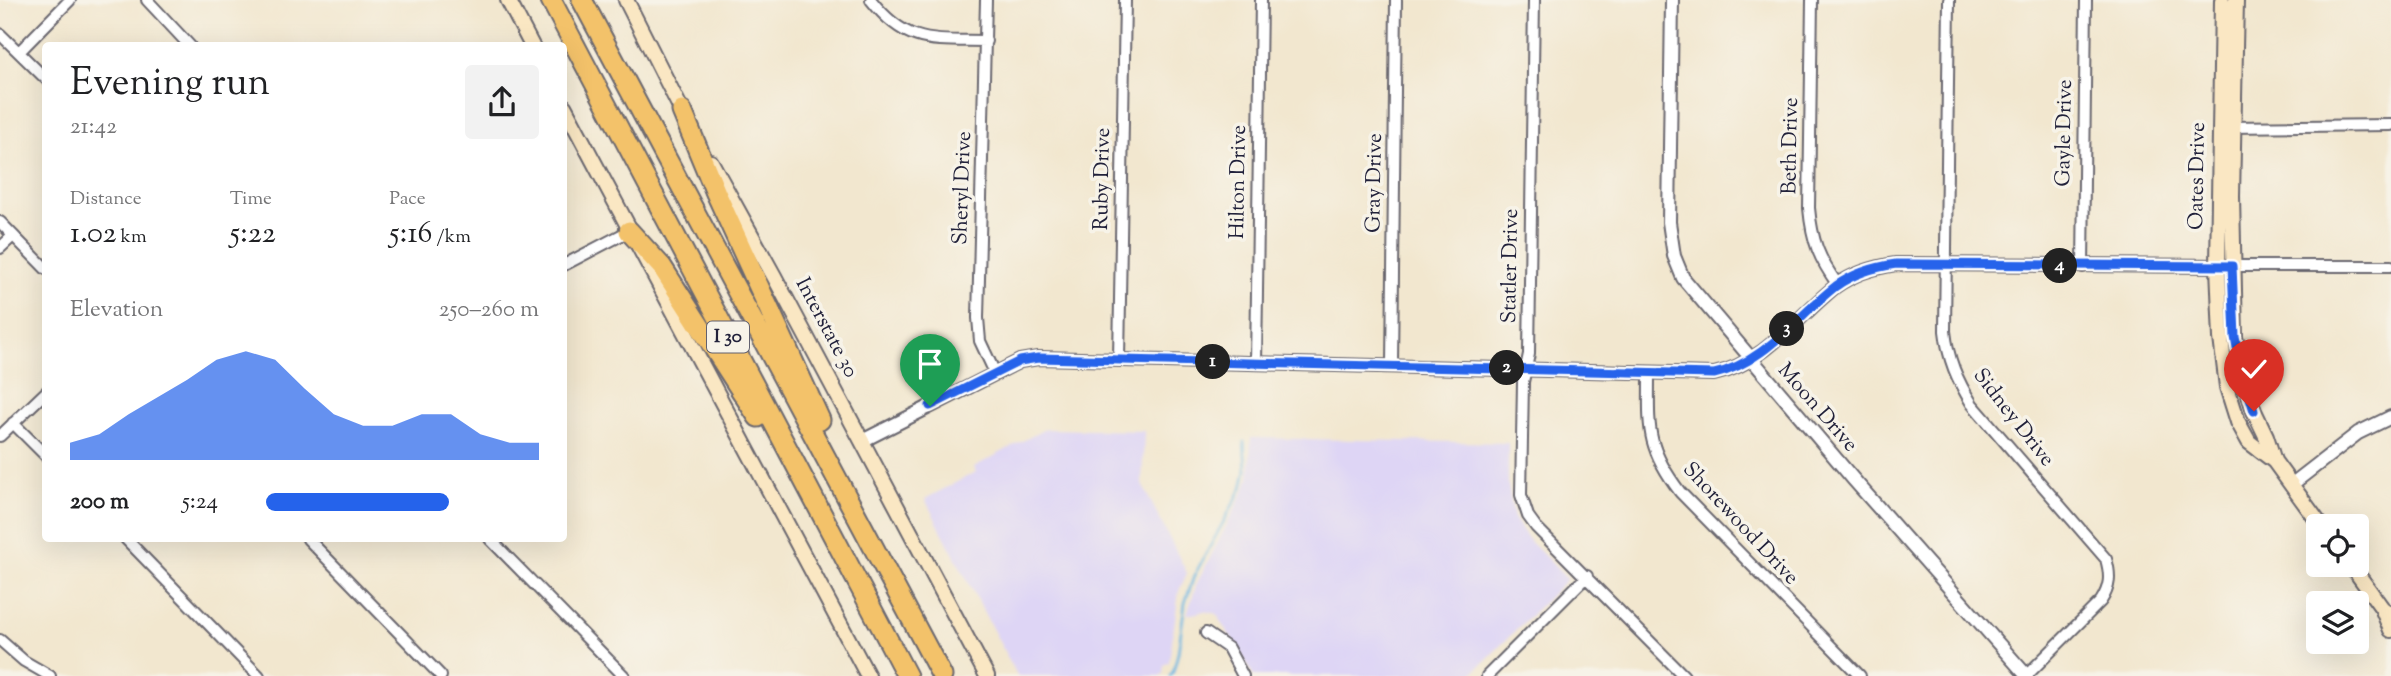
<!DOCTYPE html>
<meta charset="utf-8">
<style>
body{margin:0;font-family:"Sorts Mill Goudy",serif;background:#f2f2f2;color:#202124;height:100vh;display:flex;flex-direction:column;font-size:26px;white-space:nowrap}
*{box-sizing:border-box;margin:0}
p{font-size:23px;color:#757577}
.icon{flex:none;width:38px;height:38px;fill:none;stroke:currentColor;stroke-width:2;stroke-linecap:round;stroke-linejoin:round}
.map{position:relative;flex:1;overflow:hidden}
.panel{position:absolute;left:42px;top:42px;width:525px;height:500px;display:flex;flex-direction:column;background:#fff;border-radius:7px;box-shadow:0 7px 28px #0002}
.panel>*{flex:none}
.fabs{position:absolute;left:2306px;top:514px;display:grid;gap:14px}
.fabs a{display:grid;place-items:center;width:63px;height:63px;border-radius:7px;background:#fff;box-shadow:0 7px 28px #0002;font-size:35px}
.pin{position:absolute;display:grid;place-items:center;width:60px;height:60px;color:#fff;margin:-72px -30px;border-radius:50% 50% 50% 0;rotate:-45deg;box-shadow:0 0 7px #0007}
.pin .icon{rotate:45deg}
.km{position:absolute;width:35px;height:35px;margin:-18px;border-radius:50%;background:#222;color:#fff;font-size:19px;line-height:35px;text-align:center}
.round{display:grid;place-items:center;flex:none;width:74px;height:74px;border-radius:7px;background:#f2f2f2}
.overview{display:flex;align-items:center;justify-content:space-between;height:119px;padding:0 28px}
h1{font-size:38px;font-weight:600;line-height:52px}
.metrics{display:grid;grid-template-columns:repeat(3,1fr);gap:10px;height:119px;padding:7px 28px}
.metrics div{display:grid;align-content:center}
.metrics b{font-size:30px;font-weight:600}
.metrics small{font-size:19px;font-weight:400}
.metrics p{font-size:19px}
.chart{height:196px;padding:14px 28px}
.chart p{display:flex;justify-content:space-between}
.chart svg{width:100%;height:126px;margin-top:7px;fill:#2563eb;opacity:.7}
ul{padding:0 28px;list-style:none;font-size:23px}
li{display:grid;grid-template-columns:112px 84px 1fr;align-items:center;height:52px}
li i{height:18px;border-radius:9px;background:#2563eb}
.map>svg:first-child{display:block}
.built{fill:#ded5f5}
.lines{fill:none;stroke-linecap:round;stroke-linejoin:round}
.stream{stroke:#68b6e2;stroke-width:2.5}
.minor-casing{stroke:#6b676f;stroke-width:14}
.tertiary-casing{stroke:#6b676f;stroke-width:16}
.secondary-casing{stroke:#6b676f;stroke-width:18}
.motorway-casing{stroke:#6b676f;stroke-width:23}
.minor{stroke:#fff;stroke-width:10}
.tertiary{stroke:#fff;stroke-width:12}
.secondary{stroke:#fae7c3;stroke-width:14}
.motorway{stroke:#f3c26a;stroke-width:19}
.route-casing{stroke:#fff;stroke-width:14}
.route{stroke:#2563eb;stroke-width:9}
.labels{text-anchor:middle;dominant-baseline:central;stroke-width:7;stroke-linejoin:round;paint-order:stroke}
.shield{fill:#f7f3e8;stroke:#62616f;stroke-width:2}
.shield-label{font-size:19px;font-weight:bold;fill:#22223b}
.street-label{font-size:21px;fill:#22223b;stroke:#f7f3e8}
</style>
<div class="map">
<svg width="2391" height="676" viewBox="0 0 2391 676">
<rect width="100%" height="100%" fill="#f7f3e8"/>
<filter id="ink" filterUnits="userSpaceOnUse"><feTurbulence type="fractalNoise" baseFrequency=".0143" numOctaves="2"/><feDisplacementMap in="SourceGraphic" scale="14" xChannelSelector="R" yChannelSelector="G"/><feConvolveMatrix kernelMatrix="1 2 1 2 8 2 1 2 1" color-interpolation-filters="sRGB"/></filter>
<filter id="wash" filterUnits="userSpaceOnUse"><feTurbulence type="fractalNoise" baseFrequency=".00686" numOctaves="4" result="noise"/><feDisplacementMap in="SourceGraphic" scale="28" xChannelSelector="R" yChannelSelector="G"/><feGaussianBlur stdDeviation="1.57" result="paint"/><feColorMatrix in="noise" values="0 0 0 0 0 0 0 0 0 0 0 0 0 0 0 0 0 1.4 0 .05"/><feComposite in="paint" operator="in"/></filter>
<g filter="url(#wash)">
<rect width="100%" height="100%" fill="#f2e7cf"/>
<path class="built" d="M 1045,429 L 1144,431 L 1142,484 L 1187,573 L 1179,591 L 1169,662 L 1164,665 L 1163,674 L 1159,676 L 1017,676 L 925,499 L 976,472 L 974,467 Z
M 1251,438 L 1508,443 L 1508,485 L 1514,518 L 1529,540 L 1567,579 L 1470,676 L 1254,676 L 1217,614 L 1204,611 L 1193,614 L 1187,614 L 1197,583 L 1244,491 L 1249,478 Z"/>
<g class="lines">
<path class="stream" d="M 1170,676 L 1173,672 L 1178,653 L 1185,603 L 1194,576 L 1242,488 L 1246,470 L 1244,442"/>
</g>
</g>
<g filter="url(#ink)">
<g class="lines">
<defs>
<path id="minor" d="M 147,0 L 190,46
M 871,0 C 907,46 933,40 986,41
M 986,0 L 978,318 L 980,341 L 995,373
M 1534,0 L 1529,354 L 1523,382 L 1521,495 L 1528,516 L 1536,527 L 1684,676
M 1812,0 L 1809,208 C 1812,241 1819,259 1838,285
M 1949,0 L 1945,331 C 1948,359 1957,380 1972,404 L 2106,559 C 2111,576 2110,587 2101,601 L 2026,676
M 0,34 L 46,79
M 19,52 L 70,0
M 2226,127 L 2391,125
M 0,222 L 46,269
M 0,248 L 13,236
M 564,265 L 629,231
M 2232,266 L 2391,266
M 2083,267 L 2086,0
M 1119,359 L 1125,0
M 1256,364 L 1261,0
M 1392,365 L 1396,0
M 1649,373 C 1649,427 1645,446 1680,492 L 1860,676
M 13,423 L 46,456
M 0,436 L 46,392
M 126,539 L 259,676
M 308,539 L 441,676
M 490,539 L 624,676
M 1206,633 L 1228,648 L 1243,676
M 0,640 L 24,661 L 50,676
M 1487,676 L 1587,576"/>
<path id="tertiary" d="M 1672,0 L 1669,222 L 1674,256 L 1683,278 L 1854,480 L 2027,676
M 862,441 L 1020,361 L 1038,358 L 1714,374 C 1764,364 1798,316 1836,286 C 1854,273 1875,267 1896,264 L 2232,266
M 2291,485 L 2358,433 L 2391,417"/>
<path id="secondary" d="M 508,0 L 532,46
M 626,0 L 685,117
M 2222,0 L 2218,267 L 2221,338 L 2227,387 L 2238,422 L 2249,442 L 2274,461 L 2322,527
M 2236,0 L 2232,196 L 2235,337 L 2241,368 L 2254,411 L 2266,436 L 2274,461
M 564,106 L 868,676
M 711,162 L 774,276 L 987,676
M 2351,565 L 2382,608 L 2391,615
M 2382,608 L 2391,630"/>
<path id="motorway" d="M 551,0 L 907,676
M 582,0 L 942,676
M 682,111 L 716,193 L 820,420
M 629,231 L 662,267 L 758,417"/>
</defs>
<use href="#minor" class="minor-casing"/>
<use href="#tertiary" class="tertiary-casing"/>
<use href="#secondary" class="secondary-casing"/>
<use href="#motorway" class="motorway-casing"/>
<use href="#minor" class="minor"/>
<use href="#tertiary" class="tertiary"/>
<use href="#secondary" class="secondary"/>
<use href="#motorway" class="motorway"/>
</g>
</g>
<g class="lines" filter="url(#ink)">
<defs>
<path id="route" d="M 930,406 L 1020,361 L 1038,358 L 1714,374 C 1764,364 1798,315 1836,286 C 1854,273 1875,267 1896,264 L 2232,266 L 2235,337 L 2241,368 L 2254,411"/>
</defs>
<use href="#route" class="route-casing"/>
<use href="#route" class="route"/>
</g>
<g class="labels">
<rect class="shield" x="707" y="321.5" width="42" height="31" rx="5"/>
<g class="shield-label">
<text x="728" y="337">I 30</text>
</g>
<g class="street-label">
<text transform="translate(2065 133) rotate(-89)">Gayle Drive</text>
<text transform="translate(1791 146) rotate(-89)">Beth Drive</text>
<text transform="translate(2198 176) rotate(-89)">Oates Drive</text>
<text transform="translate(1103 179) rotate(-89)">Ruby Drive</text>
<text transform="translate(1239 182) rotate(-89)">Hilton Drive</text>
<text transform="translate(1375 183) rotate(-89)">Gray Drive</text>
<text transform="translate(963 188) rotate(-88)">Sheryl Drive</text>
<text transform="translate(1511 266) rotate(-89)">Statler Drive</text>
<text transform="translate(826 328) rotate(62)">Interstate 30</text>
<text transform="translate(1817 408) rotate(49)">Moon Drive</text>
<text transform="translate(2013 418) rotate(52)">Sidney Drive</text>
<text transform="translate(1740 524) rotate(47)">Shorewood Drive</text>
</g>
</g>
</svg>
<div class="fabs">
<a><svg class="icon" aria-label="locate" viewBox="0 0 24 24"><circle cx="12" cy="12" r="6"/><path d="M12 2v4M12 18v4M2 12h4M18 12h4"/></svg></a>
<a><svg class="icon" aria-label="layers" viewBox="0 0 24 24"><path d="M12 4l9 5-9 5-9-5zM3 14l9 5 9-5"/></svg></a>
</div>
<div class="pin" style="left:930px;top:406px;background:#1e9e55"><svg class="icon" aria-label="arrive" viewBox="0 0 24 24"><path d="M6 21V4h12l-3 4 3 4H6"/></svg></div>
<div class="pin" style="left:2254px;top:411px;background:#d93025"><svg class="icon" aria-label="check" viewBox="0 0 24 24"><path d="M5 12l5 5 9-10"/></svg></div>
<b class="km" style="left:1213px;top:362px">1</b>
<b class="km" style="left:1507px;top:368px">2</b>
<b class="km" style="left:1787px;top:329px">3</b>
<b class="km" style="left:2060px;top:266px">4</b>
<section class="panel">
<div class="overview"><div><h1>Evening run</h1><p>21:42</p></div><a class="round"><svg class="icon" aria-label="share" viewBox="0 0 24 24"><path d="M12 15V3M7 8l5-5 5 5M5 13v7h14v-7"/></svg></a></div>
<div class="metrics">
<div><p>Distance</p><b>1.02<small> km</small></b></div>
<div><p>Time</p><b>5:22</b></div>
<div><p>Pace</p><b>5:16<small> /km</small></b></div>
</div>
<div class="chart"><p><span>Elevation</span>250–260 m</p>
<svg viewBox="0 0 160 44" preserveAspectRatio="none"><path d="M0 44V38L10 35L20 28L30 22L40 16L50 9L60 6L70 9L80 19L90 28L100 32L110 32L120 28L130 28L140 35L150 38L160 38V44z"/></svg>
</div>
<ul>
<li><b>200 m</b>5:24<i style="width:67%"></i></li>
</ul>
</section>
</div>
